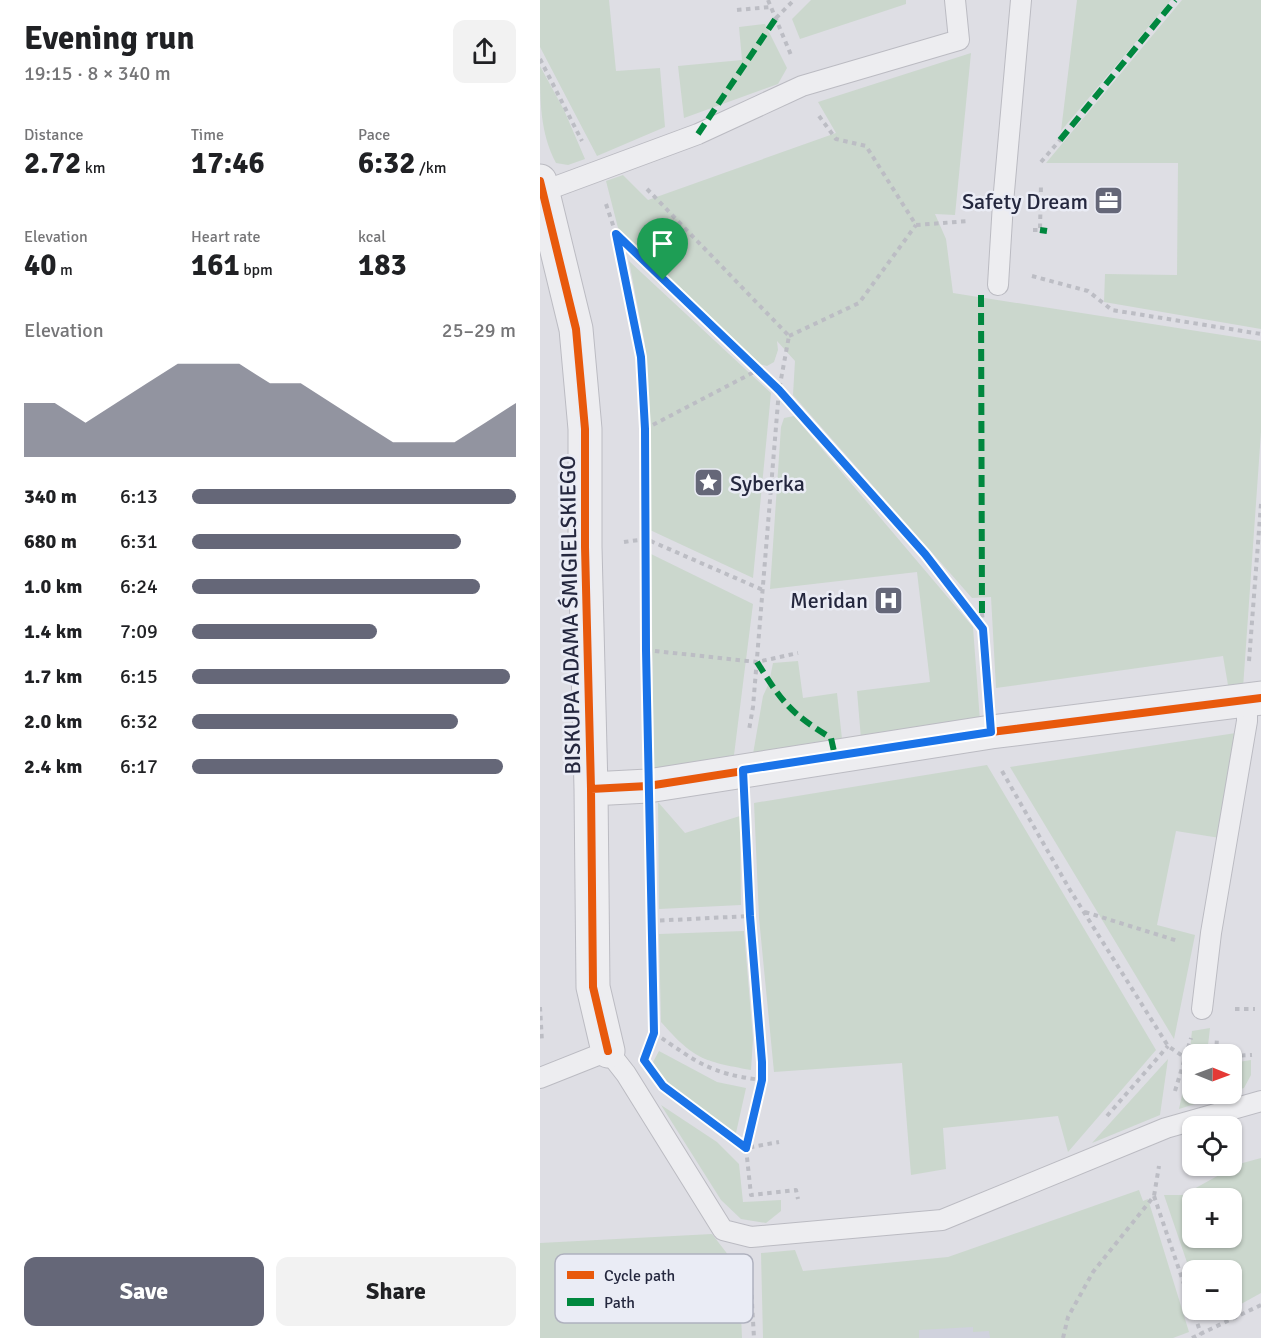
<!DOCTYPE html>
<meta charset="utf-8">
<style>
body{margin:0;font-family:Signika,sans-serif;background:#f2f2f2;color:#202124;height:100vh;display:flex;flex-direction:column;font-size:22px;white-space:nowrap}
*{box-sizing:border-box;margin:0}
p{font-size:20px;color:#757577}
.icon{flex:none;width:33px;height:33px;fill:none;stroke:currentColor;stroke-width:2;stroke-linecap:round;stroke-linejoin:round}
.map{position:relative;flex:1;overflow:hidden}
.panel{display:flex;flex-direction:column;background:#fff;width:540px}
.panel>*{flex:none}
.needle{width:39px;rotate:91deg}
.fabs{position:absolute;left:642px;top:1044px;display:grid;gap:12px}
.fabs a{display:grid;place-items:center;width:60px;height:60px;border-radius:12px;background:#fff;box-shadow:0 2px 4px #0004;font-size:30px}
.pin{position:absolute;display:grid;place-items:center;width:51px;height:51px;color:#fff;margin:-62px -26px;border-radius:50% 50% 50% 0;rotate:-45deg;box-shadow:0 0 6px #0007}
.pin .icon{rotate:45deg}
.round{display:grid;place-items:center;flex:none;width:63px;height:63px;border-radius:12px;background:#f2f2f2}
.overview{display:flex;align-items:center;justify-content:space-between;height:102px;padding:0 24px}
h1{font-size:33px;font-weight:800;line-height:45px}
.metrics{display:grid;grid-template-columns:repeat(3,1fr);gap:9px;height:102px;padding:6px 24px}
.metrics div{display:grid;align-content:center}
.metrics b{font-size:30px;font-weight:800}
.metrics small{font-size:16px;font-weight:400}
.metrics p{font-size:16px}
.chart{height:168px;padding:12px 24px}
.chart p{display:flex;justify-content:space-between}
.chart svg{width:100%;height:108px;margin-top:6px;fill:#656778;opacity:.7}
.action{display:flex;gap:12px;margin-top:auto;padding:12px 24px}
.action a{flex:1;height:69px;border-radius:12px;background:#656778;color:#fff;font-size:24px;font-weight:800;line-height:69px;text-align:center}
.action a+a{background:#f2f2f2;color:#202124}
ul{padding:0 24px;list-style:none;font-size:20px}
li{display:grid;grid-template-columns:96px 72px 1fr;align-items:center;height:45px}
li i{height:15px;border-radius:8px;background:#656778}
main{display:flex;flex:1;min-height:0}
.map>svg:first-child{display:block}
.built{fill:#d0d2dd}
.green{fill:#cbd7cd;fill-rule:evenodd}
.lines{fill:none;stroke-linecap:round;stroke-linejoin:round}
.lane-casing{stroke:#bbbbc2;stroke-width:22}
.street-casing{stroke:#bbbbc2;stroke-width:35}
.path{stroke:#bcbdc4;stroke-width:4;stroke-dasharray:4.5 4.5;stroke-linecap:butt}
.lane{stroke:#ededf0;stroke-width:20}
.street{stroke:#ededf0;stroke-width:33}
.quiet{stroke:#00873e;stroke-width:6;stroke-dasharray:12 6;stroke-linecap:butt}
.cycleway-casing{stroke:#eaecf5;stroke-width:11}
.cycleway{stroke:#e8590c;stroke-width:8}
.route-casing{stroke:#fff;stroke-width:12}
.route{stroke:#1a73e8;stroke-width:8}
.labels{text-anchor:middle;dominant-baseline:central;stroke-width:5;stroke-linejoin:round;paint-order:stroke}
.poi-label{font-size:22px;fill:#24273e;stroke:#eaecf5;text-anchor:end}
.street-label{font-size:22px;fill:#24273e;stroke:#eaecf5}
.key{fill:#eaecf5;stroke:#afb1be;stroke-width:1.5}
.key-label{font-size:16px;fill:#24273e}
</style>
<main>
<section class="panel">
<div class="overview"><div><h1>Evening run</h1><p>19:15 · 8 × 340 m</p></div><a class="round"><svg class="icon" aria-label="share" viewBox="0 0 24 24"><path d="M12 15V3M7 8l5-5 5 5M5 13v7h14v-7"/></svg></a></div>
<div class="metrics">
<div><p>Distance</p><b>2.72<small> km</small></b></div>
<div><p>Time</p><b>17:46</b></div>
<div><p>Pace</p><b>6:32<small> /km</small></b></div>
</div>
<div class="metrics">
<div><p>Elevation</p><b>40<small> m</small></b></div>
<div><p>Heart rate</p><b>161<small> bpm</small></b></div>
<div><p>kcal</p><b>183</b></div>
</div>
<div class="chart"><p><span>Elevation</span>25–29 m</p>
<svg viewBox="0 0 160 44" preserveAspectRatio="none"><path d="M0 44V22L10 22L20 30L30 22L40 14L50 6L60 6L70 6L80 14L90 14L100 22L110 30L120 38L130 38L140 38L150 30L160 22V44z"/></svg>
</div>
<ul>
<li><b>340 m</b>6:13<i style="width:100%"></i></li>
<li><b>680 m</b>6:31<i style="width:83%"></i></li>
<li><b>1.0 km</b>6:24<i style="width:89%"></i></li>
<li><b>1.4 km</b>7:09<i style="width:57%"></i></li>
<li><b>1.7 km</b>6:15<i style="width:98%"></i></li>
<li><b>2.0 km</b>6:32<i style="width:82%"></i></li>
<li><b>2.4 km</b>6:17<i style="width:96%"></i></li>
</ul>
<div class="action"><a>Save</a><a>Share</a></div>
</section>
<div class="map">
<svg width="721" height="1338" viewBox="0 0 721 1338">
<rect width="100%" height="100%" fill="#dedee4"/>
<path class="built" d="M 467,1313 L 469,1338 L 344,1338 L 343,1323 Z"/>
<path class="green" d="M 0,0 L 69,0 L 76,71 L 120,68 L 125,127 L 57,156 L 0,47 Z
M 271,0 L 366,0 L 366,4 L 260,39 L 252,19 Z
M 537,0 L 631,0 L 521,131 Z
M 642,0 L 721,0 L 721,329 L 564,302 L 565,274 L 637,275 L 638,163 L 506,163 Z
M 225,24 L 247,68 L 238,84 L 144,118 L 138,66 L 202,60 L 199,27 Z
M 431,53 L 415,215 L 395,214 L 406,239 L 413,293 L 721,341 L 721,432 L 703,688 L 689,691 L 683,656 L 456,688 L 451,597 L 432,598 L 253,395 L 255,361 L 237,341 L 238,350 L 234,362 L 227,366 L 219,364 L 78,228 L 66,181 L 83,175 L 108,200 L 296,133 L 278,102 Z
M 0,66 L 24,110 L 45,159 L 28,165 L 16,163 C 0,133 0,100 0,66 Z
M 89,261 L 231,393 L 213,578 L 110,530 L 111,435 L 105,345 Z
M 254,416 L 433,627 L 440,721 L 321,739 L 317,691 L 390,682 L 377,572 L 230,589 L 241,427 L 244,418 Z
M 111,554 L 213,604 L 194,755 L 114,770 Z
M 258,661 L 263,698 L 297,693 L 302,739 L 213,754 L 223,696 L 229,683 L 233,663 Z
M 696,733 L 680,838 L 636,831 L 617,925 L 655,935 L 634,1039 L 470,767 Z
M 447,765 L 616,1050 L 528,1152 L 518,1116 L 403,1128 L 406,1169 L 371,1175 L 362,1063 L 234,1072 L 219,918 L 214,803 Z
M 118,802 L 145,833 L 200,816 L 201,905 L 119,909 Z
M 204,931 L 213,1039 L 211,1070 C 162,1061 154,1059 121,1022 L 119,934 Z
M 670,1028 L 667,1054 L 652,1054 L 652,1094 L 687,1094 L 639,1109 L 648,1067 L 652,1031 Z
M 119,1051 L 177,1082 L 206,1088 L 196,1133 L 121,1079 L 113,1062 Z
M 628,1059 L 620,1115 L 552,1143 Z
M 711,1060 L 711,1075 L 704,1088 L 692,1092 L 692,1063 Z
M 121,1105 L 177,1142 L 199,1164 L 203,1202 L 241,1200 L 241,1211 L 226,1223 L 201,1219 L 181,1200 Z
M 721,1158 L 721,1293 L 692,1309 L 692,1270 L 652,1270 L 652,1277 L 624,1195 L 643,1195 L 699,1164 ZM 652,1198 L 692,1198 L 692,1238 L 652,1238 Z
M 599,1190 L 603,1201 L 608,1199 L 649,1332 L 633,1338 L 450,1338 L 449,1331 L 433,1332 L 433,1327 L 379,1330 L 379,1338 L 223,1338 L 221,1253 L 255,1250 L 263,1271 L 408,1257 Z
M 172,1234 L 199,1269 L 202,1338 L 0,1338 L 0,1243 Z"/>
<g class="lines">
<defs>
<path id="lane" d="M 4,191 L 158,134 L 262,86 L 419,40 L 415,0
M 458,285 L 463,203 L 481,0
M 662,1009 L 671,933 L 707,721 L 707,700
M 0,1078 L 68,1051 L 86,1074 L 183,1230 L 211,1237 L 402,1220 L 626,1128 L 721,1101"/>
<path id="street" d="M 0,181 L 36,329 L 45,429 L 45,547 L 51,789 L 53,987 L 68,1051
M 51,789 L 108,786 L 451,732 L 721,698"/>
</defs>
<use href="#lane" class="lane-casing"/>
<use href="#street" class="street-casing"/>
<path class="path" d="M 228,0 L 251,55
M 197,10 L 230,7
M 236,18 L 254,0
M 0,59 L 42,141
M 279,116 L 296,139 L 326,146 L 376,225 L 429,221
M 501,162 L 520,140
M 107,189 L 249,336 L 239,390 L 213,707 L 209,730
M 66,204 L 76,234 L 101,357 L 105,429 L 107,747
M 493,230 L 500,230 L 501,185
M 76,235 L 239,390 L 385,554 L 443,629
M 492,276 L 548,291 L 572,310 L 721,334
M 249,336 L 319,303 L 376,225
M 105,429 L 218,370
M 84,542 L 106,539 L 223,590
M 442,613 L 450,693
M 106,650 L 217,662 L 258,653
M 709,661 L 721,504
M 462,771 L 530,890 L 628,1046 L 644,1057
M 205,809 L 210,916 L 222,1062 L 222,1080 L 206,1148 L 211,1195 L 256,1190 L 258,1199
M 109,824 L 114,1033 L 109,1046
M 545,912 L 638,941
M 111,921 L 210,916
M 0,1007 L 2,1042
M 695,1009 L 715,1009
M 114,1033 C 156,1061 169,1074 222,1080
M 676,1054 L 677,1038
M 692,1056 L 712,1055
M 635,1091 L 651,1038
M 144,1102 L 206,1148 L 239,1142
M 567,1116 L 628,1046
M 614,1196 L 661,1334
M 210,1268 L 214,1338
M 523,1338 L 528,1317 L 553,1272 L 614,1196 L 619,1166
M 652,1338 L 721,1305"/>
<use href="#lane" class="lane"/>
<use href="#street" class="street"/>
<path class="quiet" d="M 158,134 L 236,18
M 520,140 L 635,0
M 500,230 L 507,231
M 441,295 L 442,613
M 217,662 C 242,702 250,713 291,738 L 295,756"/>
<defs>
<path id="cycleway" d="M 0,181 L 36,329 L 45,429 L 45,547 L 51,789 L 53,987 L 68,1051
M 51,789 L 108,786 L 451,732 L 721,698"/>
</defs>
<use href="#cycleway" class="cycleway-casing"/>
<use href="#cycleway" class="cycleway"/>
</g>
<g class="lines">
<defs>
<path id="route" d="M 76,234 L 239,390 L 385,554 L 443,629 L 451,732 L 203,770 L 210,916 L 222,1062 L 222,1080 L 206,1148 L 123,1086 L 104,1060 L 114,1033 L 106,650 L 105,429 L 101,357 Z"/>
</defs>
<use href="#route" class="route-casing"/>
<use href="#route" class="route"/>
</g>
<defs>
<symbol id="office-square" viewBox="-11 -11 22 22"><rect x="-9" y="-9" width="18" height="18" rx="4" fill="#656778" stroke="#eaecf5"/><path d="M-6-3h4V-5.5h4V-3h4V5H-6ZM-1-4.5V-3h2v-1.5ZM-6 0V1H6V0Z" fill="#fff"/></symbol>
<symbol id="sight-square" viewBox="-11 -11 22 22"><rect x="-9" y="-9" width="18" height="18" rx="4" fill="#656778" stroke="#eaecf5"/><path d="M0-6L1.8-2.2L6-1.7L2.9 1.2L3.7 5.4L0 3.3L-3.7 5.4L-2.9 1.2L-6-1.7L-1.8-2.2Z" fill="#fff"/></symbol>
<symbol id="hospital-square" viewBox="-11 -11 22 22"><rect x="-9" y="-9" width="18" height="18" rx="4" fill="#656778" stroke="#eaecf5"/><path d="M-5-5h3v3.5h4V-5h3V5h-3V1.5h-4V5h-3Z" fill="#fff"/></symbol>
</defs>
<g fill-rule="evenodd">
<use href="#office-square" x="552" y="184" width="33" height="33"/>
<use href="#sight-square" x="152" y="466" width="33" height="33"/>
<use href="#hospital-square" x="332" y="584" width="33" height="33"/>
</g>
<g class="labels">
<g class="poi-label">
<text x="548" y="201">Safety Dream</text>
<text x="190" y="483" text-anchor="start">Syberka</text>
<text x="328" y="600">Meridan</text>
</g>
<g class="street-label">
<text transform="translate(30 615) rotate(-91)">BISKUPA ADAMA ŚMIGIELSKIEGO</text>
</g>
</g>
<rect x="15" y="1254" width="198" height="69" rx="9" class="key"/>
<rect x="27" y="1271" width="27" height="8" fill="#e8590c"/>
<rect x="27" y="1298" width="27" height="8" fill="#00873e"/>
<g class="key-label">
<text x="64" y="1281">Cycle path</text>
<text x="64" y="1308">Path</text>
</g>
</svg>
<div class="fabs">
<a><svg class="needle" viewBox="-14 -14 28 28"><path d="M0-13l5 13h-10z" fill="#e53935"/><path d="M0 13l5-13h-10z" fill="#757577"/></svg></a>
<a><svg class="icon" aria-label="locate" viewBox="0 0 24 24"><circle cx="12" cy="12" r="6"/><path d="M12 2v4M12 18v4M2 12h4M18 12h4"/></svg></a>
<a>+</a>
<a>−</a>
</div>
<div class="pin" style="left:123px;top:280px;background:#1e9e55"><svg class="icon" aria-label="arrive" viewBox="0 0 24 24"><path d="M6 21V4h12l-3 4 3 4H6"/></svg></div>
</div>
</main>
